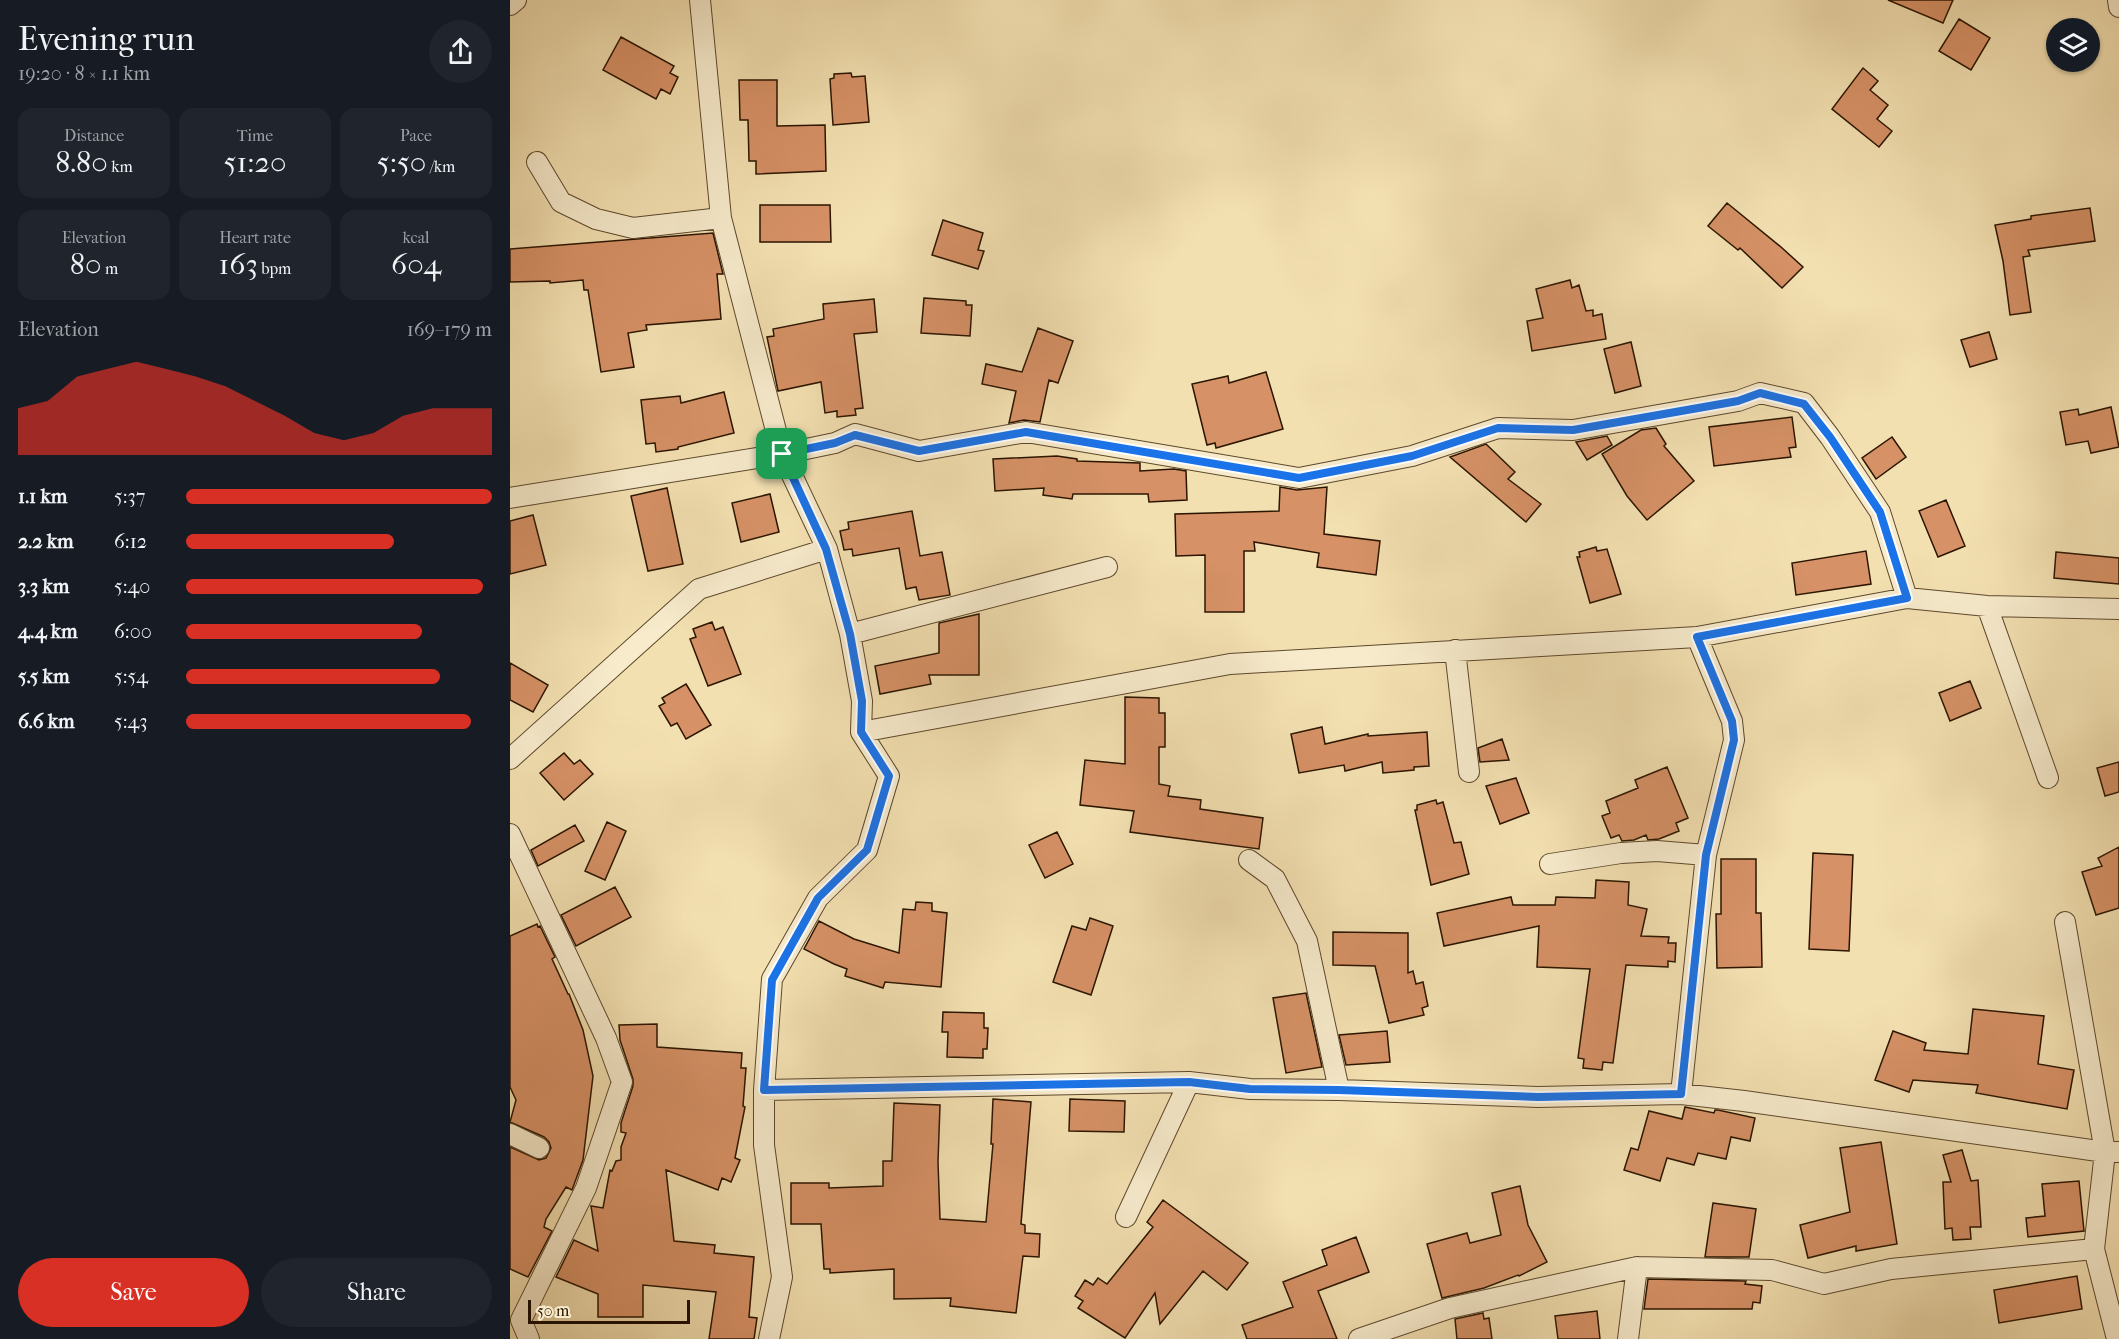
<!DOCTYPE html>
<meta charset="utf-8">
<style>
body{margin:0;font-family:"IM FELL French Canon",serif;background:#20242c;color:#f1f3f6;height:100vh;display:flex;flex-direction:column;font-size:22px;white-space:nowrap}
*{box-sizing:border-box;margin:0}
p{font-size:20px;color:#9ea1a6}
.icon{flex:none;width:33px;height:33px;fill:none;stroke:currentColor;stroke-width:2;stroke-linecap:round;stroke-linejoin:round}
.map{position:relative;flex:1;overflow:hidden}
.details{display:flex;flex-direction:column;background:#171b24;width:510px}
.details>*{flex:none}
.tools{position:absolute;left:1536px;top:18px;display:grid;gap:12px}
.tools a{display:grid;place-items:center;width:54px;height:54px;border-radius:50%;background:#171b24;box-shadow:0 2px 4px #0004;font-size:30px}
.scale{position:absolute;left:18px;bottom:15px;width:162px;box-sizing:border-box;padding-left:6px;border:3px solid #2b1500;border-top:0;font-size:16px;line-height:21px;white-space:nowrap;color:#2b1500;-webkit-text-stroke:4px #f7ebcc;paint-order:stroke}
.pin{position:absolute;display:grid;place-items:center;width:51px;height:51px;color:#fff;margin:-26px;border-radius:12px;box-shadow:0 3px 9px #0006}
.round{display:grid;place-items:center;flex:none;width:63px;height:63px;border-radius:32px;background:#20242c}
.summary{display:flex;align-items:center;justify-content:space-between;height:102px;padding:0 18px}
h1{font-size:33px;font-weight:600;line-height:45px}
.metrics{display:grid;grid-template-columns:repeat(3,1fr);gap:9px;height:102px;padding:6px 18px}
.metrics div{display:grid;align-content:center;border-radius:15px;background:#20242c;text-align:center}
.metrics b{font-size:30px;font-weight:600}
.metrics small{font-size:16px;font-weight:400}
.metrics p{font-size:16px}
.chart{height:168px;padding:12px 18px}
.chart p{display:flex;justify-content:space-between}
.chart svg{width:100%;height:108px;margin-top:6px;fill:#d93025;opacity:.7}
.button{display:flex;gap:12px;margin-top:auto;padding:12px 18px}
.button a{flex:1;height:69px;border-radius:36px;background:#d93025;color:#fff;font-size:24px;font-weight:600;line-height:69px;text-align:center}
.button a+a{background:#20242c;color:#f1f3f6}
ul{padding:0 18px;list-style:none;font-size:20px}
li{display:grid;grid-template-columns:96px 72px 1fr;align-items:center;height:45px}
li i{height:15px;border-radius:8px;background:#d93025}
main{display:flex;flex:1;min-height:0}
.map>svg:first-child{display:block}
.building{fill:#d69166;stroke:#2b1500;stroke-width:1.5}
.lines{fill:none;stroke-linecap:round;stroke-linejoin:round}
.street-casing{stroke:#5d482c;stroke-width:22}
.street{stroke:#f7ebcc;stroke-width:20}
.route-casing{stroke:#fff;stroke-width:12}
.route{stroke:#1a73e8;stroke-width:8}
</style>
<main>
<section class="details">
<div class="summary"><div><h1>Evening run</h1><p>19:20 · 8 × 1.1 km</p></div><a class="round"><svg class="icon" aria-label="share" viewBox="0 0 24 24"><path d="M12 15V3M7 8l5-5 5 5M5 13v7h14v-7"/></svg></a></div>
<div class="metrics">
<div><p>Distance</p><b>8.80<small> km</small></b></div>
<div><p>Time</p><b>51:20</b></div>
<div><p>Pace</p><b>5:50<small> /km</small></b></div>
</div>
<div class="metrics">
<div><p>Elevation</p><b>80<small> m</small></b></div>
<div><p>Heart rate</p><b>163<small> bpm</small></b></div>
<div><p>kcal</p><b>604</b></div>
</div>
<div class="chart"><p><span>Elevation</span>169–179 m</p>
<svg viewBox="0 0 160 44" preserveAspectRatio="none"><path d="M0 44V25L10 22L20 12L30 9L40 6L50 9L60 12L70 16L80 22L90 28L100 35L110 38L120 35L130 28L140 25L150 25L160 25V44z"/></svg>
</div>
<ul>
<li><b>1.1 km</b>5:37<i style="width:100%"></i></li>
<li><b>2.2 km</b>6:12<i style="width:68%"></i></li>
<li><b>3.3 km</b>5:40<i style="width:97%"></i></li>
<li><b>4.4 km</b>6:00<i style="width:77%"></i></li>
<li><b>5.5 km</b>5:54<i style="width:83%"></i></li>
<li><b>6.6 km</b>5:43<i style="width:93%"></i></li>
</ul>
<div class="button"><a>Save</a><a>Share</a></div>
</section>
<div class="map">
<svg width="1609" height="1339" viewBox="0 0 1609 1339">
<rect width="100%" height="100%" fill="#f3e0b1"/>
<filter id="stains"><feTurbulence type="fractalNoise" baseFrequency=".00333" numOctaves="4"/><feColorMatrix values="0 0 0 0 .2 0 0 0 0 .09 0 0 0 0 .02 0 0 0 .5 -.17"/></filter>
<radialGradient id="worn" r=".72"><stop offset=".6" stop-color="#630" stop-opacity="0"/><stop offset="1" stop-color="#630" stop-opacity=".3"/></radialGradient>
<path class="building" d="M 1378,0 L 1443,0 L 1433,23 Z
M 1449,19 L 1480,38 L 1461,70 L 1429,51 Z
M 111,37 L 164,66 L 160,73 L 168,77 L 160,94 L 151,89 L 146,99 L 93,70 Z
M 1353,68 L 1368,81 L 1360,90 L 1378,105 L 1367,119 L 1382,131 L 1369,147 L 1322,109 Z
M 341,73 L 342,77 L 355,76 L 359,122 L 323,125 L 320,79 L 324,78 L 324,74 Z
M 229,80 L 267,80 L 267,126 L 315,125 L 316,171 L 246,174 L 246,161 L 239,161 L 238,120 L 230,120 Z
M 1217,203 L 1271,247 L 1293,267 L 1272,288 L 1230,248 L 1228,250 L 1198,226 Z
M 250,205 L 320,205 L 321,242 L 250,242 Z
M 1580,208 L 1585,241 L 1518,250 L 1520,256 L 1513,257 L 1521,312 L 1500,315 L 1493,261 L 1485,225 L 1521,219 L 1521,216 Z
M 433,220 L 473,233 L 468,250 L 474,251 L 468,269 L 422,255 Z
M 203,233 L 213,274 L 207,274 L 211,319 L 136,325 L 137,330 L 118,333 L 124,367 L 91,372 L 78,290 L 74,290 L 73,280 L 40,283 L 40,281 L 0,282 L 0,249 Z
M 1060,280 L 1062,288 L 1069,285 L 1076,311 L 1083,310 L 1083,316 L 1092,314 L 1096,339 L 1022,351 L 1017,321 L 1033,318 L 1026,289 Z
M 414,298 L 456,301 L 456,305 L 462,305 L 460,336 L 411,333 Z
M 364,299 L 367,332 L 344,334 L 353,408 L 345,409 L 346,415 L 327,417 L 327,411 L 315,413 L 311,382 L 268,391 L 257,337 L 264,336 L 263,329 L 314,319 L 313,304 Z
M 528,328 L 563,341 L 548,383 L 539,380 L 530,422 L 514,420 L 499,423 L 506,391 L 472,384 L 476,364 L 512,372 Z
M 1479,332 L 1487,359 L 1460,367 L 1451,340 Z
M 1121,342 L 1131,386 L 1105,393 L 1094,349 Z
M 756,372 L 773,429 L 706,448 L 705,443 L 697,445 L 682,384 L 718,376 L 719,383 Z
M 214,392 L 224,433 L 168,447 L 168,449 L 146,452 L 145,443 L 136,444 L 131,400 L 170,396 L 171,403 Z
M 1601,407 L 1609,447 L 1581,453 L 1578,441 L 1556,445 L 1550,412 L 1568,409 L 1569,415 Z
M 1282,417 L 1286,447 L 1279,448 L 1281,457 L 1204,466 L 1199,427 Z
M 1146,428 L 1156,444 L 1154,446 L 1184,481 L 1137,520 L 1117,496 L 1092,454 L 1131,430 Z
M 1097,436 L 1102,445 L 1077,460 L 1066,442 Z
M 1382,437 L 1396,457 L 1366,479 L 1352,458 Z
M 976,444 L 1005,472 L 998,479 L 1031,504 L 1016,522 L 940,457 Z
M 547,456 L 567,459 L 567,461 L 630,463 L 630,471 L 664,469 L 676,471 L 677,500 L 639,502 L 638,494 L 563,494 L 562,499 L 533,495 L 534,488 L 485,491 L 483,459 Z
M 770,487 L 787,490 L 817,487 L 814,534 L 870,541 L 866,575 L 807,567 L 809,553 L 744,542 L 745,551 L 734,551 L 734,612 L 695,612 L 695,555 L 666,556 L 665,514 L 769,511 Z
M 157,488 L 173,564 L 138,571 L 121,496 Z
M 260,494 L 269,532 L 231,542 L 222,503 Z
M 1436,500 L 1455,546 L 1428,557 L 1409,511 Z
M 402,511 L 410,556 L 432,552 L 440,595 L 409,600 L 406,587 L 396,589 L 389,548 L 343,556 L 342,549 L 334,550 L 330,531 L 339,529 L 338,522 Z
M 23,515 L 36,565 L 0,574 L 0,521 Z
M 1086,547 L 1087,551 L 1097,549 L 1111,594 L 1080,603 L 1067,557 L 1070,557 L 1069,552 Z
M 1356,551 L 1361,584 L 1286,595 L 1282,563 Z
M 1546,552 L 1609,558 L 1609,584 L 1544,578 Z
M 469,614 L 469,675 L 419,675 L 421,684 L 370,694 L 365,666 L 429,653 L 429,623 Z
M 202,622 L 205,630 L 213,627 L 231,674 L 198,686 L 180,639 L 186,637 L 183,629 Z
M 0,663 L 38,685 L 23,712 L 0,700 Z
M 1460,681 L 1471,708 L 1440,721 L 1429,693 Z
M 176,684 L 201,725 L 176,739 L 167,723 L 161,726 L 149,706 L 155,703 L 152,698 Z
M 615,697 L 649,698 L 649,713 L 655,713 L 655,747 L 649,747 L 649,784 L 660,786 L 658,796 L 691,800 L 690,809 L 753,818 L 749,849 L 620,832 L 624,811 L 570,805 L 575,760 L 615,764 Z
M 812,727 L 815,744 L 858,734 L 858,736 L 917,732 L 919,766 L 904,767 L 904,770 L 873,773 L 872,762 L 835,771 L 834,765 L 789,773 L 781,734 Z
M 992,739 L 999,760 L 970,762 L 968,748 Z
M 54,753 L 64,764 L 70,760 L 83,774 L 54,800 L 30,773 Z
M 1609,762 L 1609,792 L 1595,796 L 1587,768 Z
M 1157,767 L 1178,818 L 1166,823 L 1169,831 L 1149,839 L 1138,840 L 1136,835 L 1124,840 L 1112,841 L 1109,835 L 1101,838 L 1092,816 L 1100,813 L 1096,801 L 1128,788 L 1125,780 Z
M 1006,778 L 1019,813 L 990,824 L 976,786 Z
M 926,800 L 927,804 L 933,802 L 944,843 L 951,842 L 959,874 L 921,885 L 905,810 L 907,810 L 907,805 Z
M 97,822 L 116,831 L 95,880 L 75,871 Z
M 65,825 L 74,841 L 28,866 L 21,850 Z
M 547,832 L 563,864 L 535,878 L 519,845 Z
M 1609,847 L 1609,908 L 1586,915 L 1572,872 L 1592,866 L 1588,858 Z
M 1303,853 L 1343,855 L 1339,951 L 1299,949 Z
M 1211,859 L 1246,859 L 1246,913 L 1251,913 L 1252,967 L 1207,968 L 1206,914 L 1211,914 Z
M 1086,880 L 1119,882 L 1118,905 L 1137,909 L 1131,936 L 1159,937 L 1158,943 L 1166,943 L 1165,962 L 1158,961 L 1158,967 L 1116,965 L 1103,1063 L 1093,1062 L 1092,1070 L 1073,1068 L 1074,1059 L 1068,1058 L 1080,969 L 1027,967 L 1029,926 L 934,946 L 927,913 L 1001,897 L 1003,905 L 1045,905 L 1046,897 L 1085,898 Z
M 105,887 L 121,917 L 66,946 L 51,915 Z
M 406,902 L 422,903 L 422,911 L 437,913 L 431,987 L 375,982 L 373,988 L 335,976 L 337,969 L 324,964 L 294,949 L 309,921 L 344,939 L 389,953 L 393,909 L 405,910 Z
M 580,918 L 603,926 L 581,995 L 543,982 L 562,926 L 576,930 Z
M 27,924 L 28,927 L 30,926 L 45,957 L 42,959 L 58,994 L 59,994 L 73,1030 L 83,1076 L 73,1160 L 62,1190 L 56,1187 L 36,1219 L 34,1227 L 42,1231 L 18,1277 L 0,1269 L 0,1147 L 29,1160 L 36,1158 L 41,1148 L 39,1142 L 34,1137 L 0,1122 L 6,1100 L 0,1087 L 0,936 Z
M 823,932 L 898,933 L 898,973 L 903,971 L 906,984 L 913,982 L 918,1006 L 912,1008 L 914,1015 L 879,1023 L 865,966 L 823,965 Z
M 796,993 L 812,1067 L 776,1073 L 763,998 Z
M 1463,1009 L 1534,1016 L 1528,1064 L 1564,1070 L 1557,1109 L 1466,1093 L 1468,1085 L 1403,1080 L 1399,1092 L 1365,1080 L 1383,1031 L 1416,1043 L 1414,1050 L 1458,1054 Z
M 433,1012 L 474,1013 L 474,1028 L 478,1028 L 477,1049 L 473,1049 L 473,1058 L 437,1057 L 438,1032 L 432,1032 Z
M 147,1024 L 147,1047 L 232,1053 L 231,1068 L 236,1068 L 233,1106 L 235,1107 L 225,1158 L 230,1160 L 221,1182 L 212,1178 L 208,1190 L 156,1170 L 164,1241 L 205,1245 L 204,1253 L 244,1257 L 239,1317 L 247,1318 L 244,1339 L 199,1339 L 206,1292 L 133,1285 L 133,1317 L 88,1317 L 88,1294 L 46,1277 L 64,1240 L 88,1251 L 81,1206 L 93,1208 L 100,1170 L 102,1171 L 106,1161 L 111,1160 L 111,1147 L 116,1133 L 111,1132 L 111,1123 L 123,1086 L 123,1079 L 110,1040 L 109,1025 Z
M 877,1031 L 880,1062 L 836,1065 L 829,1035 Z
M 483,1099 L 521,1102 L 511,1224 L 515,1225 L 515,1233 L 530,1234 L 529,1257 L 513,1256 L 506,1313 L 440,1306 L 441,1298 L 384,1299 L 384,1269 L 320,1273 L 320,1269 L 314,1269 L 311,1224 L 281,1224 L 281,1183 L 319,1183 L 319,1188 L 373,1186 L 373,1161 L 382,1161 L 384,1103 L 430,1105 L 428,1162 L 430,1219 L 476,1222 L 483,1144 L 481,1144 Z
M 560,1099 L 615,1101 L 614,1132 L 559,1131 Z
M 1175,1107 L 1204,1113 L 1205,1110 L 1208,1110 L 1245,1118 L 1240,1141 L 1221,1137 L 1216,1159 L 1188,1153 L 1184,1165 L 1157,1158 L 1150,1181 L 1114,1170 L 1121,1148 L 1128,1150 L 1139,1111 L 1172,1119 Z
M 1371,1142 L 1387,1244 L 1346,1251 L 1346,1246 L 1298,1258 L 1290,1225 L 1340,1212 L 1330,1148 Z
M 1452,1150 L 1461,1181 L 1468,1180 L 1471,1227 L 1460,1227 L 1461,1239 L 1443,1240 L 1442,1228 L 1435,1229 L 1433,1182 L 1441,1182 L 1433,1155 Z
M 1569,1181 L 1574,1231 L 1518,1237 L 1516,1218 L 1535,1216 L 1532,1184 Z
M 1010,1186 L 1018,1225 L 1037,1262 L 1009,1276 L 1008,1275 L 974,1288 L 932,1298 L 917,1244 L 957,1233 L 960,1243 L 991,1235 L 982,1193 Z
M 653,1200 L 738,1263 L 717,1290 L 693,1271 L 650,1324 L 645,1293 L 615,1338 L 568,1308 L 573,1301 L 565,1296 L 575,1280 L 583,1285 L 588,1278 L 597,1284 L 643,1227 L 637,1222 Z
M 1203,1203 L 1246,1209 L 1239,1257 L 1195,1257 Z
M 846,1237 L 859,1272 L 808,1291 L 827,1339 L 737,1339 L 732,1325 L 783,1307 L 773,1282 L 817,1265 L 812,1250 Z
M 1567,1276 L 1572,1309 L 1489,1323 L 1484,1290 Z
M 1138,1279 L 1236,1281 L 1235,1284 L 1252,1286 L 1250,1303 L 1243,1302 L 1242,1309 L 1134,1309 Z
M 1087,1311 L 1090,1339 L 1048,1339 L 1045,1316 Z
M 973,1313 L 974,1319 L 979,1318 L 982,1339 L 947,1339 L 945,1319 Z"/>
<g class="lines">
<defs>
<path id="street" d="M 190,0 L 211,218 L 272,454 L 317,549 L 340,634 L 352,701 L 351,732 L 379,776 L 357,850 L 308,898 L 262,979 L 254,1090 L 254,1145 L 272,1277 L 259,1339
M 1608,0 L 1609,7
M 0,5 L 6,0
M 27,162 L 51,202 L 86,219 L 123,228 L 211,218
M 0,498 L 272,454 L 325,443 L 345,434 L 409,451 L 516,432 L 789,478 L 902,456 L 988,428 L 1063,430 L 1228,401 L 1250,393 L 1294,403 L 1320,437 L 1370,512 L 1397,598
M 1477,606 L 1538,778
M 340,634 L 597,567
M 945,650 L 959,772
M 351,732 L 720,664 L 1187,637 L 1397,598 L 1477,606 L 1609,609
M 0,759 L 189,589 L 317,549
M 0,834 L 96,1038 L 112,1082 L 76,1188 L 11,1320 L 19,1339
M 739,860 L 765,879 L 797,941 L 829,1090
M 1040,864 L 1111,853 L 1147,851 L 1196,855
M 1555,922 L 1595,1152 L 1584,1249 L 1607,1339
M 254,1090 L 679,1082 L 740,1089 L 829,1090 L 1028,1097 L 1171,1094 L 1234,1101 L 1595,1152 L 1609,1152
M 1171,1094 L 1196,855 L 1224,740 L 1222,721 L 1187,637
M 0,1134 L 29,1148
M 616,1217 L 679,1082
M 849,1339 L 940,1308 L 1127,1267 L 1262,1270 L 1314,1284 L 1381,1269 L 1584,1249
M 1118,1339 L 1127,1267"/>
</defs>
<use href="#street" class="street-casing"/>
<use href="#street" class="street"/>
</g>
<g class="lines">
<defs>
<path id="route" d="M 1250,393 L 1294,404 L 1320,437 L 1370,512 L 1397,598 L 1187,637 L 1222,721 L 1224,740 L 1196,855 L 1171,1094 L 1028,1097 L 829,1090 L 740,1089 L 679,1082 L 254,1090 L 262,980 L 308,898 L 357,850 L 379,776 L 351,732 L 352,701 L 340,634 L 316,549 L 272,454 L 325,443 L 345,435 L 409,451 L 516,432 L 789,478 L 902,456 L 988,428 L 1063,430 L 1228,401 Z"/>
</defs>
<use href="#route" class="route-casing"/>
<use href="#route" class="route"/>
</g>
<rect width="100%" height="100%" filter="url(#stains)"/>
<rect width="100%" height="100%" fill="url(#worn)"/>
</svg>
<div class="tools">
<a><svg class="icon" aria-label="layers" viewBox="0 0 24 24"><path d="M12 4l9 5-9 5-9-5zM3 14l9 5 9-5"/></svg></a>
</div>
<div class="scale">50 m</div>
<div class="pin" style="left:272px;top:454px;background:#1e9e55"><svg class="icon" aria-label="arrive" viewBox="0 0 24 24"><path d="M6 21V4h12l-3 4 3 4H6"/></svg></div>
</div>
</main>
